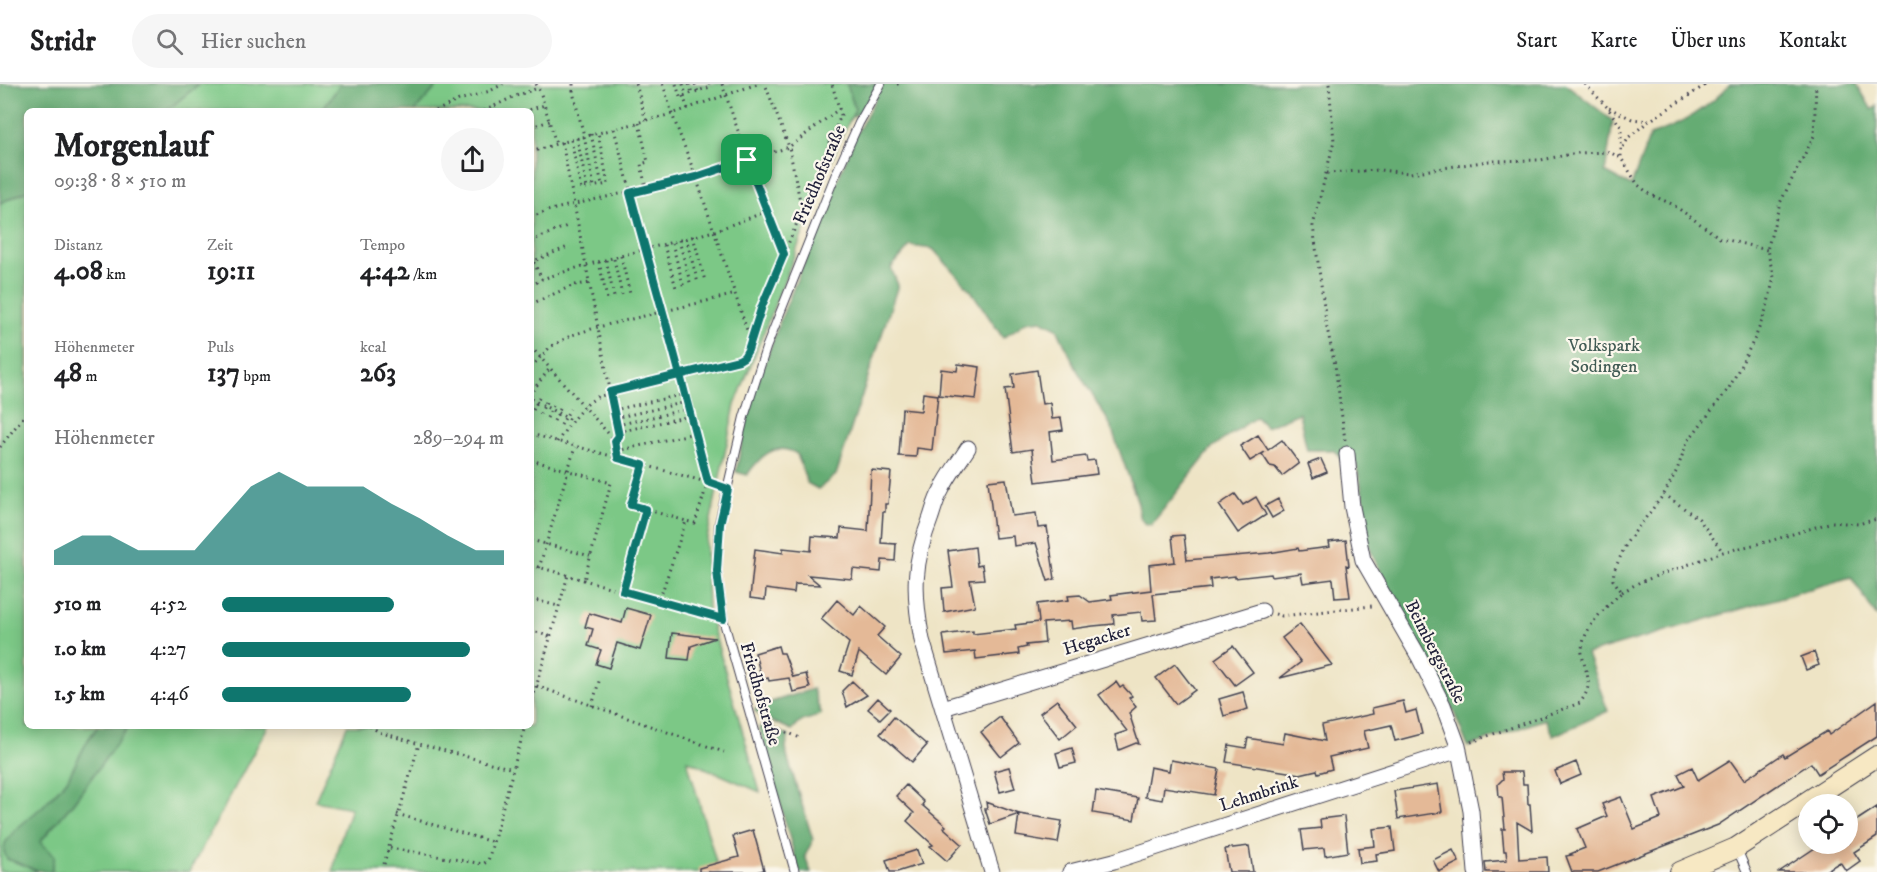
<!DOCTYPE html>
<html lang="de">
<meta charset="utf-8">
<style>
body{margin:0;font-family:"IM FELL DW Pica",serif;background:#f6f6f6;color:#202124;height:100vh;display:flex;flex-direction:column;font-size:22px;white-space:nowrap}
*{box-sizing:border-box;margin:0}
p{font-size:20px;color:#757577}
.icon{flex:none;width:33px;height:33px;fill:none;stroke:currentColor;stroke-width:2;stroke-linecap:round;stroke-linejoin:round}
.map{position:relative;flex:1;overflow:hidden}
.drawer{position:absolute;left:24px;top:24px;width:510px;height:621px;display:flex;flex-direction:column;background:#fff;border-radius:9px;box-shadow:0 3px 15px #0003}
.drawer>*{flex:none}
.fabs{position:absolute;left:1798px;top:710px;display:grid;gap:12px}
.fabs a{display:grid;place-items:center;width:60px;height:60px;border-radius:50%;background:#fff;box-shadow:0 3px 15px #0003;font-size:30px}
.pin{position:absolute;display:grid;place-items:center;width:51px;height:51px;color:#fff;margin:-26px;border-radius:12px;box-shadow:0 3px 9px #0006}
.round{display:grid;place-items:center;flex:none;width:63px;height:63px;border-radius:32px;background:#f6f6f6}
.overview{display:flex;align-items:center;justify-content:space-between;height:102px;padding:0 30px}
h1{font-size:33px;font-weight:700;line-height:45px}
.metrics{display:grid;grid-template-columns:repeat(3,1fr);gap:9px;height:102px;padding:6px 30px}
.metrics div{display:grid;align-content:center}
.metrics b{font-size:26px;font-weight:700}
.metrics small{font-size:16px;font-weight:400}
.metrics p{font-size:16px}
.chart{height:168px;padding:12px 30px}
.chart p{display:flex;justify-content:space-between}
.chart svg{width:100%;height:108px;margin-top:6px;fill:#0f766e;opacity:.7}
ul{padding:0 30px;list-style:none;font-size:20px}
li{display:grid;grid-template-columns:96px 72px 1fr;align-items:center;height:45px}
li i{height:15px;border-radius:8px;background:#0f766e}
header{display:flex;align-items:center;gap:36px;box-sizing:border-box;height:84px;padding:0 30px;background:#fff;border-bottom:2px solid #e0e0e0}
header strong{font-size:28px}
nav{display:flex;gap:33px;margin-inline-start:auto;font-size:21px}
.search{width:420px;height:54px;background:#f6f6f6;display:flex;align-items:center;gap:15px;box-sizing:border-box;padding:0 21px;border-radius:33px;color:#757577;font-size:22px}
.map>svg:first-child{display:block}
.green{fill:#7cc886;stroke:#4f7560;stroke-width:1.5}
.forest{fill:#65ac73;stroke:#446757;stroke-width:1.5}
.building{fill:#e4b997}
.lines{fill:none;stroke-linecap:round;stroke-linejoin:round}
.lane-casing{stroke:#413f50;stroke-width:10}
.street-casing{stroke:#413f50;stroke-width:17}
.secondary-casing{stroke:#413f50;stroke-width:22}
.path{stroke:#413f50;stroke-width:3;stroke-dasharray:1.5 4.5;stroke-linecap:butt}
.lane{stroke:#fff;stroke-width:8}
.street{stroke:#fff;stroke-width:15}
.secondary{stroke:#f7e8c3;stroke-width:20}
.route-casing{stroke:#fff;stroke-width:12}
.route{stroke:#0f766e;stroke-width:8}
.labels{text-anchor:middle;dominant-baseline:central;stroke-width:4.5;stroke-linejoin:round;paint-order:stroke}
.street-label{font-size:18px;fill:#22223b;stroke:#fbf7ec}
.park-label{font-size:18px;fill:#425c55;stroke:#fbf7ec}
</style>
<header>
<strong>Stridr</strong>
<div class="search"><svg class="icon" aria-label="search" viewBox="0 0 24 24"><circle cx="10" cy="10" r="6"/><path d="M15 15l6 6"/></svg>Hier suchen</div>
<nav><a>Start</a><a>Karte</a><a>Über uns</a><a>Kontakt</a></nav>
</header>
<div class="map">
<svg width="1877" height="788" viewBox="0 0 1877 788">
<rect width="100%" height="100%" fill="#fbf7ec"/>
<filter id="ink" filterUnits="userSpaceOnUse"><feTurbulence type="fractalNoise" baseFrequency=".0167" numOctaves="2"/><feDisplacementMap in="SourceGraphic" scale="12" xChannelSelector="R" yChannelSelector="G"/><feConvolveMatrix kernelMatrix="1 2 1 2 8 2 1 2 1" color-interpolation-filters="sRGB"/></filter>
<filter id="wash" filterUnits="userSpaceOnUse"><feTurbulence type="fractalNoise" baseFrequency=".008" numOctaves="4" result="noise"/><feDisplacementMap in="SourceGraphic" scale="24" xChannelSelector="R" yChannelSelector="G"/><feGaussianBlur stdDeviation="1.35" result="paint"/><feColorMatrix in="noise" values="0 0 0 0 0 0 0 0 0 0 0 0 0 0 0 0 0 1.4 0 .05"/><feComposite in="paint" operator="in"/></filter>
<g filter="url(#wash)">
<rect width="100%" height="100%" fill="#eee4c5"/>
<path class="green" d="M 199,0 L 341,0 L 321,27 L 166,27 Z
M 439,0 L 847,0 L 855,26 L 840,56 L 735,321 L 706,459 L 708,527 L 760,708 L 687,676 L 719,788 L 333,788 L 337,766 L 351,724 L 315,717 L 347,642 L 531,642 L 531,27 L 415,27 Z
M 27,107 L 27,642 L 98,642 L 88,656 L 67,696 L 43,722 L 7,775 L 29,782 L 37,788 L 0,788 L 0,119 Z
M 129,642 L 268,642 L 189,788 L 51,788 L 55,772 L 40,758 L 73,719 Z"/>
<path class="forest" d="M 0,0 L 199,0 L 166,27 L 27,27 L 27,107 L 0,119 Z
M 341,0 L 439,0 L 415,27 L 321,27 Z
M 847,0 L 878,0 L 862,28 L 853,33 L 852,33 L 855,25 Z
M 883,0 L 1566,0 L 1613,37 L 1605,88 L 1631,102 L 1650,51 C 1680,42 1709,24 1730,0 L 1857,0 L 1872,26 L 1877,21 L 1877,533 L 1851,493 L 1587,570 L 1608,627 L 1553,652 L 1545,635 L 1468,663 L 1454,628 L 1393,514 L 1373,472 L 1365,450 L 1362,420 L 1364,417 L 1356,379 L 1342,382 L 1339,370 L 1332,366 L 1307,366 L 1299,329 L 1266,343 L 1256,333 L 1213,363 L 1151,441 L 1144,439 L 1139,432 L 1138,419 L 1110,340 L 1077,286 L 1057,244 L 1041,236 L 1026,238 L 1003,254 L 972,208 L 933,165 L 910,162 L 891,184 L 898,201 L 836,391 L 818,405 L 807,399 L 797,370 C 774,357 760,373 747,391 L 736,388 L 747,334 L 755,305 L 782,232 L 856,51 Z
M 813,605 L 821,630 C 811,637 802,633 792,646 L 762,633 L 754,626 L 765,620 Z
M 98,642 L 129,642 L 73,719 L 40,758 L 55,772 L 51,788 C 35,788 23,780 7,775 L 4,768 L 5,759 L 15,746 L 43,722 L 67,696 L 88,656 Z
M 767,642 L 789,652 L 786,662 L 787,672 L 813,756 L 805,772 L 811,788 L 799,788 L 759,643 Z"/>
<g id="blocks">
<path class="building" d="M 958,280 L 980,283 L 976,315 L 939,311 L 941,285 L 957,287 Z
M 1037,286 L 1042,320 L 1050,319 L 1052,335 L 1061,334 L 1063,346 L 1050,348 L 1053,376 L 1086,372 L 1087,377 L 1095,376 L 1097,390 L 1036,398 L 1032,365 L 1013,368 L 1005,305 L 1014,304 L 1012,290 Z
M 923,309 L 938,311 L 932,366 L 917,364 L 916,373 L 899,372 L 902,325 L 921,327 Z
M 1258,351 L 1268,366 L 1282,356 L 1299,379 L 1282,392 L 1275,383 L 1270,382 L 1262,370 L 1265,368 L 1250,377 L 1240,362 Z
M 1321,375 L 1327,388 L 1313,394 L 1308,380 Z
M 871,386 L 891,388 L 888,420 L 885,420 L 885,428 L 883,428 L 881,459 L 896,460 L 895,477 L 882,476 L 881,488 L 853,485 L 852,495 L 808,491 L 820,501 L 795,500 L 794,509 L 766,505 L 765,516 L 750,514 L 755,465 L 783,469 L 783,464 L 811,467 L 812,452 L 840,454 L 841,444 L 868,447 Z
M 1006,395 L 1012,432 L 1036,429 L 1038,444 L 1047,443 L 1055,495 L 1048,497 L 1036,459 L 1014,462 L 1013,452 L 995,454 L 988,397 Z
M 1235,410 L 1243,421 L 1256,413 L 1266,431 L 1238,449 L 1219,421 Z
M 1278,415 L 1284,427 L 1272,434 L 1265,422 Z
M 1184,451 L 1187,476 L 1269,469 L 1298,464 L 1299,467 L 1330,463 L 1329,458 L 1346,456 L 1349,482 L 1346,481 L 1350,513 L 1335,514 L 1333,495 L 1303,499 L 1301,489 L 1272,493 L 1271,490 L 1235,494 L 1235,492 L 1210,495 L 1211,504 L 1153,510 L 1156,536 L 1142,537 L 1141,528 L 1113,531 L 1114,540 L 1093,542 L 1072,545 L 1071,537 L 1043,539 L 1045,559 L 1026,561 L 1027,563 L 1018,565 L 1019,570 L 976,575 L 975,567 L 946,570 L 943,551 L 973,547 L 973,550 L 1016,545 L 1015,541 L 1039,538 L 1037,520 L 1069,516 L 1068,512 L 1080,511 L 1090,518 L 1112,515 L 1111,511 L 1151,506 L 1149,481 L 1175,478 L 1172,452 Z
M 975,463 L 977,482 L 982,481 L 984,495 L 970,496 L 975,522 L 944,528 L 942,504 L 953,503 L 948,467 Z
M 837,516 L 854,531 L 861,522 L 885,543 L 877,552 L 901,573 L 886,591 L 859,568 L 852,591 L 840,587 L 849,559 L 821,535 Z
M 626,524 L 651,531 L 640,566 L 617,559 L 609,584 L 596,580 L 601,566 L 588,562 L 593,545 L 585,543 L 589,529 L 622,539 Z
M 1300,540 L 1332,581 L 1280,594 L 1301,578 L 1282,554 Z
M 672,549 L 715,554 L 691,562 L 689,576 L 669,574 Z
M 778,562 L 780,569 L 784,569 L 793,593 L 806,590 L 810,604 L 793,608 L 789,594 L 769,597 L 768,594 L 762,596 L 755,569 Z
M 1233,562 L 1253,588 L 1235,601 L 1215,575 Z
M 1814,568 L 1819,581 L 1806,586 L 1801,573 Z
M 1175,580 L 1195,606 L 1176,620 L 1156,594 Z
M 852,597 L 867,611 L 847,623 L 842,607 Z
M 1116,598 L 1120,604 L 1123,602 L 1132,612 L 1129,614 L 1136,623 L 1129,629 L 1139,660 L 1136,659 L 1119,666 L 1115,651 L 1127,647 L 1099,611 Z
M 1243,608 L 1248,625 L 1224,632 L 1219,615 Z
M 878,614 L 890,625 L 880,635 L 868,625 Z
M 1057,616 L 1077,641 L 1060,655 L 1040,629 Z
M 1403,617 L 1406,629 L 1416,626 L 1422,650 L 1395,657 L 1391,641 L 1364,647 L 1368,664 L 1329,673 L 1332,685 L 1318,689 L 1317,686 L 1300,690 L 1226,678 L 1229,661 L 1246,664 L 1248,654 L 1283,660 L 1285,649 L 1325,657 L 1322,641 L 1373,630 L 1372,624 Z
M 1877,617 L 1877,652 L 1818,690 L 1811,679 L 1718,741 L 1598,788 L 1572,788 L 1566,772 L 1572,771 L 1570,770 L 1585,764 L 1577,745 L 1607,732 L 1602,720 L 1621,713 L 1634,745 L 1661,734 L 1654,714 L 1684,702 L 1678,690 L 1692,683 L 1698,696 L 1730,676 L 1744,696 L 1783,670 L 1785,673 L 1827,647 L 1829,651 Z
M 894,633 L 927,661 L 912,678 L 880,650 Z
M 1000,633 L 1019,659 L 1001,673 L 981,648 Z
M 1072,664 L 1076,679 L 1060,683 L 1056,669 Z
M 1171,676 L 1219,685 L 1214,711 L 1164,703 L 1162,716 L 1145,713 L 1150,683 L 1169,687 Z
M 1576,678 L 1581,691 L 1560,700 L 1555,687 Z
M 1009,683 L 1015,704 L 1000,708 L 994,687 Z
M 1502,688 L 1522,688 L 1523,700 L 1527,700 L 1528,720 L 1530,720 L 1532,747 L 1517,738 L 1519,775 L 1547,773 L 1548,788 L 1486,788 L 1485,778 L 1507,776 L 1506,767 L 1504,767 L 1502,745 L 1505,745 L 1502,713 L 1499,713 L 1498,700 L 1503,695 Z
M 1438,700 L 1442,728 L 1398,735 L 1394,707 Z
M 906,701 L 924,718 L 922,721 L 946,742 L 944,744 L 962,760 L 947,777 L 930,762 L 933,761 L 907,737 L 914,729 L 896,712 Z
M 1096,707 L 1138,714 L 1134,736 L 1093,729 Z
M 986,718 L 1019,730 L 1062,737 L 1058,759 L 1016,752 L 1019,730 L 990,740 L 985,725 L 987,725 Z
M 1877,723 L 1877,753 L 1854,768 L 1860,777 L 1846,787 L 1840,778 L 1824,788 L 1779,788 L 1821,760 L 1824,765 L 1834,759 L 1848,759 L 1848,742 Z
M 1344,732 L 1348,768 L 1325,772 L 1324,764 L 1304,766 L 1301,746 L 1321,744 L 1320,735 Z
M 1392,743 L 1395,767 L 1376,770 L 1377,777 L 1360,779 L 1358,764 L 1375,762 L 1373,745 Z
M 753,746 L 764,786 L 756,788 L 699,788 L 699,784 L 739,773 L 733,752 Z
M 1249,762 L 1253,788 L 1229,788 L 1225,765 Z
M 917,766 L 922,780 L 897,788 L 890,788 L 886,776 Z
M 1453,766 L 1459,778 L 1439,788 L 1433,776 Z"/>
</g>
</g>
<g filter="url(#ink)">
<use href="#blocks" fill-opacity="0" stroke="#413f50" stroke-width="1.5"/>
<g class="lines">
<defs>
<path id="lane" d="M 1737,765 L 1747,788
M 795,788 L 723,535 L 717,487 L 719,440 L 744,333 L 766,264 L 835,92 L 859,39 L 881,0"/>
<path id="street" d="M 968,364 C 959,378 948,392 941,407 C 936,415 934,424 931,433 C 913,479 913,508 922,556 L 992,788
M 1347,370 L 1352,423 L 1363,476 L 1419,573 L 1443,621 L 1458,662 L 1471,727 L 1476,788
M 943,624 L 1262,527
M 1070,788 L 1114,777 L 1459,666"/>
<path id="secondary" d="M 1680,788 L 1736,764 L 1877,672"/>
</defs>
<use href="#lane" class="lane-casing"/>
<use href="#street" class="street-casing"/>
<use href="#secondary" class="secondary-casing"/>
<path class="path" d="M 536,0 L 540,7 L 556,60
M 573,0 L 573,8 L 584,52 L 594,102
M 636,0 L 646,37
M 663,0 L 672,30 L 696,93 L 747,246 L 751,253
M 676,0 L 680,13 L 710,3 L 709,0
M 683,0 L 686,11
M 689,0 L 692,9
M 695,0 L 698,8
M 722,0 L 748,76 L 784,168
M 897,0 L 901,0
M 1329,0 L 1334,57 L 1313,142 L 1327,244 L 1335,281 L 1345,356
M 1585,0 L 1607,23 L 1621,43 L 1621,74 L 1638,101 L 1651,111 L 1672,120 L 1720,154 L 1767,166
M 683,12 L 688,25
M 1609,24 L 1632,35 L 1649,37
M 436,27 L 459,16 L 490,7 L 503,0
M 484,27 L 513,13 L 538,4
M 524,27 L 545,21
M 639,39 L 648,78 L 641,80 L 646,105
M 531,43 L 550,37
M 614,45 L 708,398 L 695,439 L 686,437 L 659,517
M 591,50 L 602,101
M 577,54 L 587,104
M 571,56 L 581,105 L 608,100 L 598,49
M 562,58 L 619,352 L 615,357
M 1623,63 L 1629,53 L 1649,37 L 1707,0
M 531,68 L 556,60 L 672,30 L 757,0
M 1327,89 L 1379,86 L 1410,89 L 1489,77 L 1541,76 L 1577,69 L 1609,68 L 1621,74
M 803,126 L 841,31 L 832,0
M 531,133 L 547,127 L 575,120 L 696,93 L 789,63 L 839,25
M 693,152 L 705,197
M 686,154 L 698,199
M 679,156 L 691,202
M 531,157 L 567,142
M 672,159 L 684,204
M 664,161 L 677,207
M 621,172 L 630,210
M 531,173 L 542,195
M 614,175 L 622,211
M 606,176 L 614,213
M 531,178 L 568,163
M 599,178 L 607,215
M 531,202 L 542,195 L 586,181 L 714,147 L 768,127
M 531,220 L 574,201 L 590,199
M 531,263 L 615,357 L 618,374
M 531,283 L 550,263 L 572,251 L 598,243 L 736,210
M 531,312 L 533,306 L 550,284
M 531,315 L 571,336
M 533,326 L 541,310
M 614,326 L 685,310
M 540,330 L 548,314
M 547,334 L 555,318
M 615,334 L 687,318
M 554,337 L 562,321
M 561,341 L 570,325
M 617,341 L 688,325
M 618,348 L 690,332
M 531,350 L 717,401
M 557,358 C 569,341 579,324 597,313 L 739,276 L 748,266 L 762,222 L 802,127 L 789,63 L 765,0
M 0,363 L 27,328
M 617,367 L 695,349
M 531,376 L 611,399 L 584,496
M 643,381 L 631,421 L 686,437
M 1664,410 L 1699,435 L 1723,468
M 531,456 L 590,472
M 531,481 L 711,532
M 539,484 L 575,363
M 623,507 L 647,425
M 1622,508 L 1640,498 L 1723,468 L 1770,457 L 1832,438 L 1858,440 L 1877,435
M 531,515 L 558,522
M 1275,530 L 1282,532 L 1372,522
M 531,546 L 550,553
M 531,600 L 724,668
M 531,621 L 568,491
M 592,622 L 600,594
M 764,638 L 800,654
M 370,642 L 379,648 L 419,660 L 513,685
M 1471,658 L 1580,619 C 1593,601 1588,595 1583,575 C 1583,573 1581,567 1582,565 C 1584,542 1606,523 1622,508 L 1613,496 L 1614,487 L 1627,458 L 1664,410 L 1677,386 L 1687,358 L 1729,304 L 1756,252 L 1767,223 L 1774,193 L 1767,166 L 1780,119 L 1814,52 L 1816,0
M 397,730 L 492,758
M 390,764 L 483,780 L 488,777 L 525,642
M 384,780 L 419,660"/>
<use href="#lane" class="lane"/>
<use href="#street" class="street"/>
<use href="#secondary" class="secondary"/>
</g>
</g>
<g class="lines" filter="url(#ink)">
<defs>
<path id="route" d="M 747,76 L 696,93 L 630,109 C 649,179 669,248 687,318 L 708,398 L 728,405 L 720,440 L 717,487 L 723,535 L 623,507 L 646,425 L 631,421 L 643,381 L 618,374 L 615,357 L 619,352 L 610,308 L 739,276 L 744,273 L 748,266 L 762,222 L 784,170 L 747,76"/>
</defs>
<use href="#route" class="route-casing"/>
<use href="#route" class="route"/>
</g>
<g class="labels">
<g class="street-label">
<text transform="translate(820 91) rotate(-67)">Friedhofstraße</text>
<text transform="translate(1097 556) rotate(-17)">Hegacker</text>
<text transform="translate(1435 568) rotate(63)">Beimbergstraße</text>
<text transform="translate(760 610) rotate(74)">Friedhofstraße</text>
<text transform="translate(1259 710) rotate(-18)">Lehmbrink</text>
</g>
<g class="park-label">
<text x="1604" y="262">Volkspark<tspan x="1604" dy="21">Sodingen</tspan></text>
</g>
</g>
</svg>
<div class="fabs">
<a><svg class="icon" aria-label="locate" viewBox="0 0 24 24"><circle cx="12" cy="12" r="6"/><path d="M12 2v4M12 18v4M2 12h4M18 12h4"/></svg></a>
</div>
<div class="pin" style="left:747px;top:76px;background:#1e9e55"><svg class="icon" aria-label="arrive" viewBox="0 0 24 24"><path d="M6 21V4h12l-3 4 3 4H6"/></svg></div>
<section class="drawer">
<div class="overview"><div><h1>Morgenlauf</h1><p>09:38 · 8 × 510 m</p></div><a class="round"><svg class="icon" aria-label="share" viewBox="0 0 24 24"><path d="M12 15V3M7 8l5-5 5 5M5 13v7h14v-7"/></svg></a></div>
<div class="metrics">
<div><p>Distanz</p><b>4.08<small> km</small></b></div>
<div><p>Zeit</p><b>19:11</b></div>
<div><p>Tempo</p><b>4:42<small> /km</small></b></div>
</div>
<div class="metrics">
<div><p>Höhenmeter</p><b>48<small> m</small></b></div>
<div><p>Puls</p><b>137<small> bpm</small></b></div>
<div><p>kcal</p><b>263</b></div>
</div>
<div class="chart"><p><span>Höhenmeter</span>289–294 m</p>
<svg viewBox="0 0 160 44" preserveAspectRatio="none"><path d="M0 44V38L10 32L20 32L30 38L40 38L50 38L60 25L70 12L80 6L90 12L100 12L110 12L120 19L130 25L140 32L150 38L160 38V44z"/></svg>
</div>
<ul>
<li><b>510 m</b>4:52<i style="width:61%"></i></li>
<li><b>1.0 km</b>4:27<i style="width:88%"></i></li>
<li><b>1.5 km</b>4:46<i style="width:67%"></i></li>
</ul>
</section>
</div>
